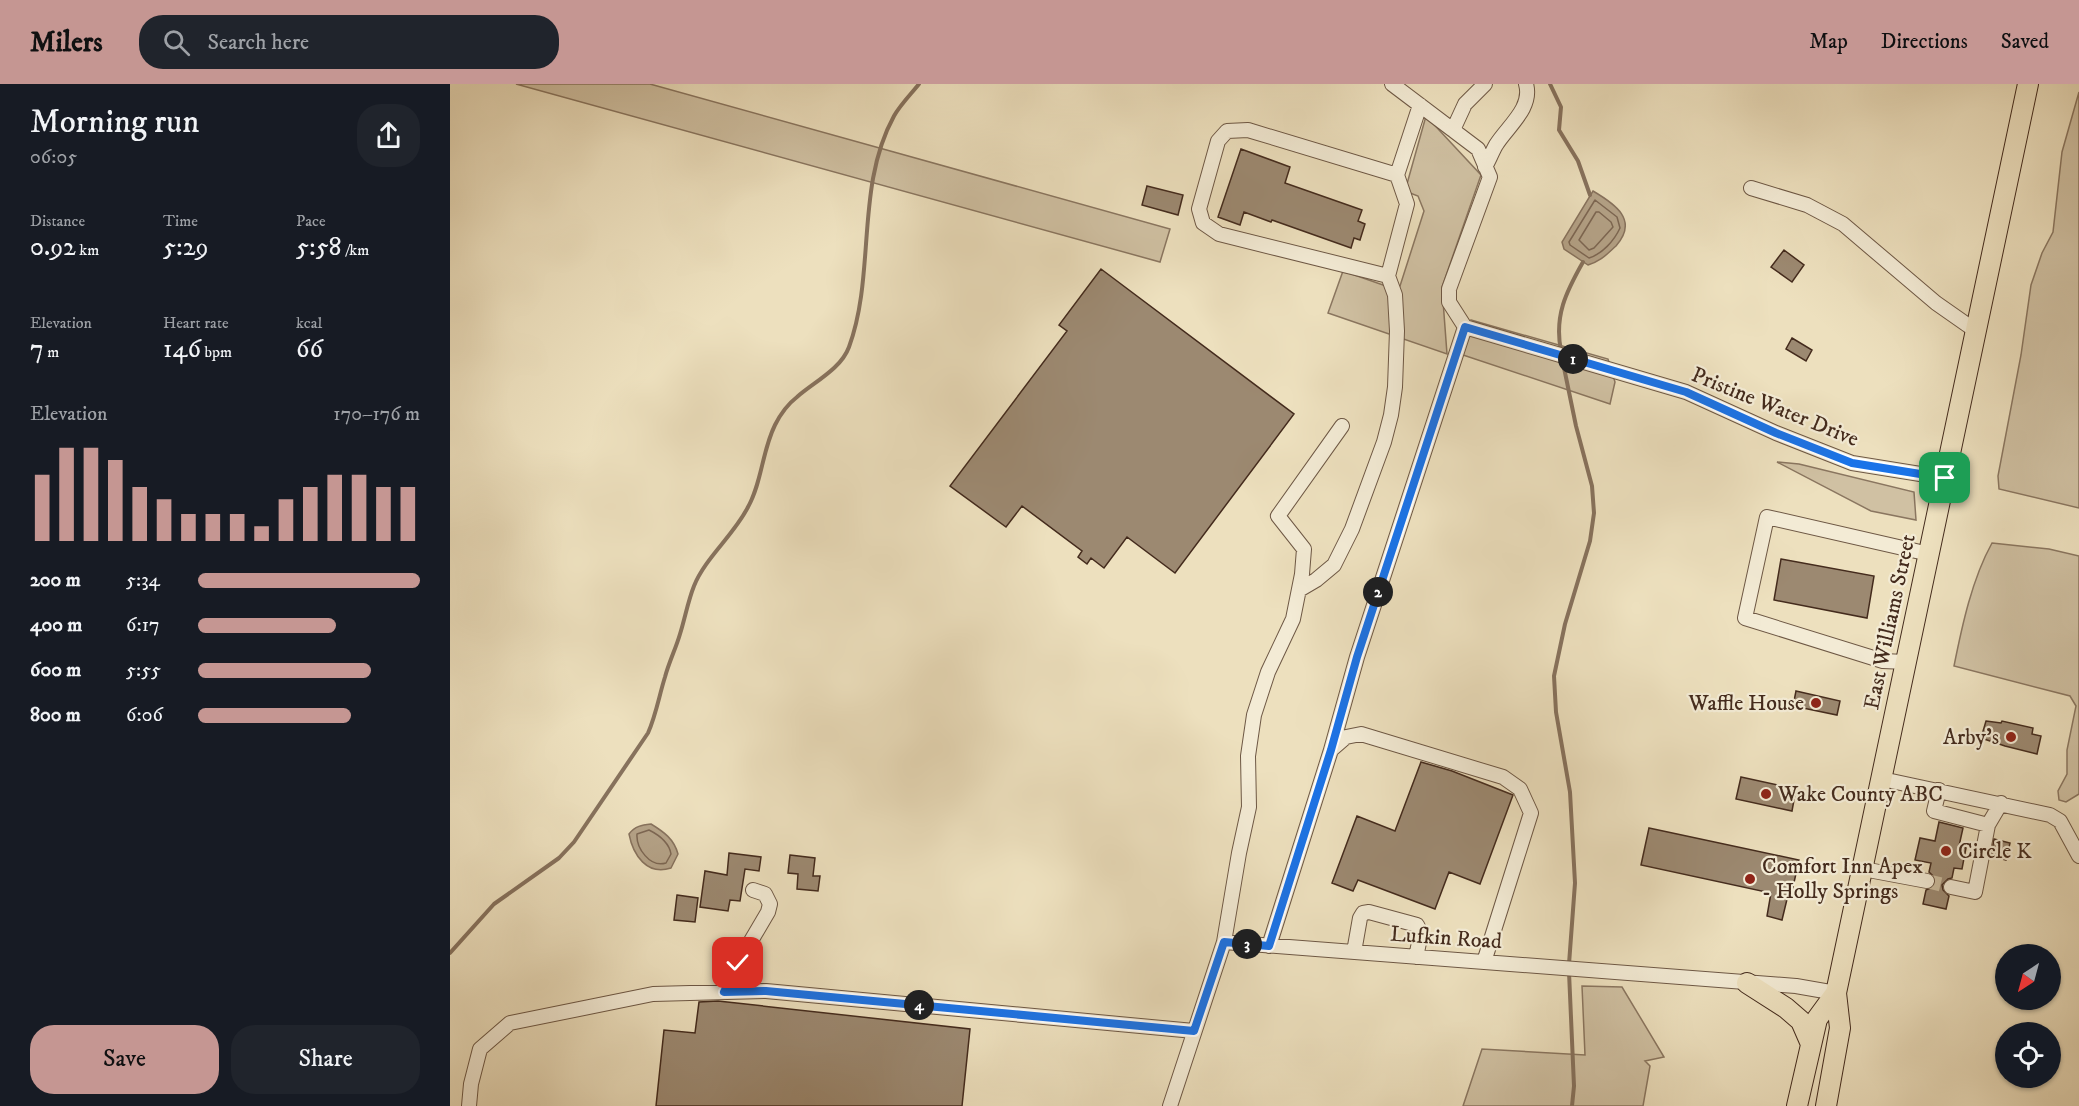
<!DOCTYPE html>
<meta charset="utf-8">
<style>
body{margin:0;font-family:"IM FELL DW Pica",serif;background:#20242c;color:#f1f3f6;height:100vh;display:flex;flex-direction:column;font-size:22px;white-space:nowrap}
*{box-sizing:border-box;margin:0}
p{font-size:20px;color:#9ea1a6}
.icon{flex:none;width:33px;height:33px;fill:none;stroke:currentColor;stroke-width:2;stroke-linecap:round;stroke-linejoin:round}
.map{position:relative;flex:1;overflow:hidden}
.details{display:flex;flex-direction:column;background:#171b24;width:450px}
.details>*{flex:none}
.needle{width:39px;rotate:216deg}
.controls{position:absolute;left:1545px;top:860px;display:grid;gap:12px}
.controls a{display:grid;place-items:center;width:66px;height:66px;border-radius:50%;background:#171b24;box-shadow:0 2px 4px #0004;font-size:30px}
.pin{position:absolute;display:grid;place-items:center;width:51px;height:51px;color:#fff;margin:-26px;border-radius:12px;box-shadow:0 3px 9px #0006}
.km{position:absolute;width:30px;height:30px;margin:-15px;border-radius:50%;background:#222;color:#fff;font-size:16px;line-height:30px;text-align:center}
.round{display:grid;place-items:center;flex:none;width:63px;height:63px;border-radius:24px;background:#20242c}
.headline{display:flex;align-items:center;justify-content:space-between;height:102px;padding:0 30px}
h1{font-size:33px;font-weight:600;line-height:45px}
.stats{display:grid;grid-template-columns:repeat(3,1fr);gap:9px;height:102px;padding:6px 30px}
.stats div{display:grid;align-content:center}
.stats b{font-size:26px;font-weight:600}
.stats small{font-size:16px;font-weight:400}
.stats p{font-size:16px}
.chart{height:168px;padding:12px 30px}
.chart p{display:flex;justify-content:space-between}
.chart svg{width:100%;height:108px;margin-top:6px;stroke:#c59692;stroke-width:6}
.action{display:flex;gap:12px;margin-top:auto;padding:12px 30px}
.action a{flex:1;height:69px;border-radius:24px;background:#c59692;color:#111;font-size:24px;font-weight:600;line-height:69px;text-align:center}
.action a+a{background:#20242c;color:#f1f3f6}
ul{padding:0 30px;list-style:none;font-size:20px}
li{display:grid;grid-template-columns:96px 72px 1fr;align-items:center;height:45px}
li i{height:15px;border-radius:8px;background:#c59692}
header{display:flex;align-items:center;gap:36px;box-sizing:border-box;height:84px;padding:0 30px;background:#c59692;color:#111}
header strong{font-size:28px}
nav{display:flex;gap:33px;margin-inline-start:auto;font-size:21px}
.search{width:420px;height:54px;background:#20242c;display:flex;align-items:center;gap:15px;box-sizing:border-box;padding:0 21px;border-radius:24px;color:#9ea1a6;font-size:22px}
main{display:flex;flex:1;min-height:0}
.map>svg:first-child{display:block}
.green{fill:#d0c1a3;stroke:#8a7660;stroke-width:1.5}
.water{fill:#b4a287;stroke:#87725d;stroke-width:1.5}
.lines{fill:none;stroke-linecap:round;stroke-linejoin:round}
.shore{stroke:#7c6652;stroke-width:1.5}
.stream{stroke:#87725d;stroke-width:4}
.building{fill:#9c8971;stroke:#442b1d;stroke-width:1.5}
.minor-tunnel{stroke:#cbbc9e;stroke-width:14;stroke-dasharray:14 7;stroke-linecap:butt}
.minor-casing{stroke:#6e5845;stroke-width:16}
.highway-casing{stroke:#442b1d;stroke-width:22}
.minor{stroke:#f3ebd5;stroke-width:14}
.highway{stroke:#ede0be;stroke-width:20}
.route-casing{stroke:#fff;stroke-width:12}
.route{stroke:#1a73e8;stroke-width:8}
.poi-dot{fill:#8f2418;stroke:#f3ebd5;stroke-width:2}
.labels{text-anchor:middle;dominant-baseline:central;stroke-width:4.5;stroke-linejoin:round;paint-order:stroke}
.street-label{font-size:22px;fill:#442b1d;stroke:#f3ebd5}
.poi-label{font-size:22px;fill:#442b1d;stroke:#f3ebd5;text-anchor:start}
</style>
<header>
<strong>Milers</strong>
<div class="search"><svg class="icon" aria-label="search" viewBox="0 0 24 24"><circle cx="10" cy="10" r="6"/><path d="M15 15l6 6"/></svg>Search here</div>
<nav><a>Map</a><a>Directions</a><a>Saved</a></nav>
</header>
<main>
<section class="details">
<div class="headline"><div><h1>Morning run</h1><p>06:05</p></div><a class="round"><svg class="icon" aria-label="share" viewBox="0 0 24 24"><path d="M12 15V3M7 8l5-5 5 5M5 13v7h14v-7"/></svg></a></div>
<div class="stats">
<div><p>Distance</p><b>0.92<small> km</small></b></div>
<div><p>Time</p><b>5:29</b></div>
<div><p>Pace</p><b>5:58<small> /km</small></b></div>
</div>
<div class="stats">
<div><p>Elevation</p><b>7<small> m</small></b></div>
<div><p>Heart rate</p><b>146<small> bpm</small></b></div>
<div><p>kcal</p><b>66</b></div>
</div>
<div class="chart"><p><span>Elevation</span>170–176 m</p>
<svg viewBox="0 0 160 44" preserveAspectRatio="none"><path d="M5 44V17M15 44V6M25 44V6M35 44V11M45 44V22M55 44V27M65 44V33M75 44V33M85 44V33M95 44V38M105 44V27M115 44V22M125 44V17M135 44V17M145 44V22M155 44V22"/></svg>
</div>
<ul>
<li><b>200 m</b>5:34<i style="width:100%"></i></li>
<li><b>400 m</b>6:17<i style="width:62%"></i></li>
<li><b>600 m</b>5:55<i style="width:78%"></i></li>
<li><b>800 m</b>6:06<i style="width:69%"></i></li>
</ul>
<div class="action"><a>Save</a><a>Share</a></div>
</section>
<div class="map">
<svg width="1629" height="1022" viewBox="0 0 1629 1022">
<rect width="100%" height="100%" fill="#ede0be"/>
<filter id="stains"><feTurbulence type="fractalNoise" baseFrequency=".00333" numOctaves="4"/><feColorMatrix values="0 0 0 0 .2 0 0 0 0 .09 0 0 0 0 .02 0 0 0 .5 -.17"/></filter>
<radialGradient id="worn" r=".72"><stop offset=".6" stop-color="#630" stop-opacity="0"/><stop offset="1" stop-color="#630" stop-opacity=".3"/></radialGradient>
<path class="green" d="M 66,0 L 200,0 L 720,145 L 710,178 Z
M 1629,8 L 1629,424 L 1549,405 L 1548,392 L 1571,271 L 1581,201 L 1592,169 L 1603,148 L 1612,68 Z
M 976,32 L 1031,91 L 992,203 L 997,270 L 878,229 L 893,187 L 933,201 L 950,202 L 974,127 L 968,112 L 955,107 Z
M 1021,236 L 1158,275 L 1165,298 L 1160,320 L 1013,271 Z
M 1327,378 L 1349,380 L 1464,408 L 1466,436 L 1421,427 Z
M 1542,459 L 1599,465 L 1629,472 L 1629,710 L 1616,718 L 1609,716 L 1608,707 L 1617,690 L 1617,666 L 1626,622 L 1620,612 L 1504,582 C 1512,542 1522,495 1542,459 Z
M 1132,902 L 1172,903 L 1214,973 L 1195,977 L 1200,982 L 1193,1022 L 1013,1022 L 1032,965 L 1135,971 Z"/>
<path class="water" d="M 1143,107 C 1165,120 1189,136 1166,162 C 1156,171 1151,177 1138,181 L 1114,165 L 1112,158 Z
M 201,740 C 214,748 224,755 228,770 L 221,784 C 197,792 183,771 179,750 C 185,742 192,741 201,740 Z"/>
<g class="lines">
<path class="shore" d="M 1145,116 L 1167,133 L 1170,144 C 1164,157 1152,170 1139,174 L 1120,161 L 1119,158 Z
M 1146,128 L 1149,128 L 1161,138 L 1163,143 L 1144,164 L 1139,166 L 1129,156 Z
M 199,746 C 209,751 219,758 221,770 L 216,779 C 200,784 186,764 187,750 Z"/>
<path class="stream" d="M 1100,0 L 1111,23 L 1109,46 L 1128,77 L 1140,111
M 1111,267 C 1104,232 1116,208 1133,178
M 1112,274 L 1126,342 L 1142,402 L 1144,429 L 1140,457 L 1115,540 L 1104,592 L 1106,628 L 1120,708 L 1125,799 L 1119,880
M 0,869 L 44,820 L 109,774 L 124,758 L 198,649 C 206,631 209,612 215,593 C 219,578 226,564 230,550 C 235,534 238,517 244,502 C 255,474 284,451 298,423 C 312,398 312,367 325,341 C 330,331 338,320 347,313 C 364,298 391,285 399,263 C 426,189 405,103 444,32 C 450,21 461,10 469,0
M 1119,888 L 1124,1002 L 1122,1022"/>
</g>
<path class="building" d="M 791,65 L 840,83 L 835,99 L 912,126 L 908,137 L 915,140 L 910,156 L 904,154 L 901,164 L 822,136 L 821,138 L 794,128 L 790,141 L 768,133 Z
M 697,102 L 733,111 L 728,131 L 692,121 Z
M 1334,166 L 1354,181 L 1342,198 L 1321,183 Z
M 651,185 L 844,330 L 725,489 L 677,453 L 654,484 L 641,474 L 637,480 L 628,473 L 632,467 L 572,422 L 556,443 L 500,402 L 617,247 L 609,241 Z
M 1342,254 L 1362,266 L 1356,277 L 1336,265 Z
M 1331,475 L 1424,492 L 1417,534 L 1324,516 Z
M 1346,607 L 1390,617 L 1387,631 L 1343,622 Z
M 1536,637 L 1551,639 L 1552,637 L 1583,644 L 1582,650 L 1591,652 L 1587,670 L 1555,662 L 1531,654 Z
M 971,678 L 1002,687 L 1063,711 L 1030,800 L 999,788 L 985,825 L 908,796 L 903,807 L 882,799 L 907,732 L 945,747 Z
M 1291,693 L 1346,705 L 1342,727 L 1286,715 Z
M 1489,738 L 1513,744 L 1509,762 L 1516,764 L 1512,785 L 1504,784 L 1502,794 L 1498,795 L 1492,801 L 1493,806 L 1499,812 L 1496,825 L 1473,820 L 1476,806 L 1483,803 L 1486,795 L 1479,788 L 1481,779 L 1465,776 L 1470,754 L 1485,757 Z
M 1199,744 L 1349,776 L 1341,812 L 1338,811 L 1332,836 L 1317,832 L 1321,809 L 1191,781 Z
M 1544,755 L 1560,759 L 1556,776 L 1541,772 Z
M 279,769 L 311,773 L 309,787 L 295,785 L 290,817 L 280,816 L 278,827 L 250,823 L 255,787 L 277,791 Z
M 340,771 L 365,774 L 363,792 L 370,792 L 368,807 L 347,805 L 348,790 L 338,789 Z
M 227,811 L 248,814 L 245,838 L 224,836 Z
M 268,917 L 520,945 L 512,1022 L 206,1022 L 214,946 L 245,949 L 249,918 Z"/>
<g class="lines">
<path class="minor-tunnel" d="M 1477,797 L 1501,803"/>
<defs>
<path id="minor" d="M 942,0 L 1028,65 L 1040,93 L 999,205 L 999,218 L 1015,243 L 1236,308 L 1326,349 L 1402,379 L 1495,394
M 1003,46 L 1015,20 L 1035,0
M 1035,83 C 1039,76 1042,68 1046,61 C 1057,43 1083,24 1076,0
M 1301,104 L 1357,121 L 1393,140 L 1486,219 L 1526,247
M 938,192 L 769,150 L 753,139 L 749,125 L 768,57 L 777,47 L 798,46 L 947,91
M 849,506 L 866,496 L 884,481 L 902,445 L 934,358 L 941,331 L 945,303 L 947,247 L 945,211 L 938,192 L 957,120 L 947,91 L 970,21
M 1456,578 L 1433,577 L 1295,534 L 1317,433 L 1479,470
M 881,666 L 907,573 L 1015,243
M 1432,695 L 1600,731 L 1610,737 L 1629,772
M 1489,706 L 1484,727 L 1538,741
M 1413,785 L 1477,797
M 1501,803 L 1525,808 L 1538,741 L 1551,719
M 774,858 L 789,769 L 799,723 L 798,672 L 804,631 L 818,588 L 843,535 L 852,490 L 854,465 L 828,432 L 892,342
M 819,862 L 881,666 L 896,653 L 911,650 L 1053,693 L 1070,705 L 1081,729 L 1034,878
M 904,868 L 910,834 L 913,829 L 919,828 L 967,841 L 971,849 L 966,873
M 274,908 L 288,879 L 318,828 L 320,820 L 315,810 L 303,806
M 19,1022 L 21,1000 L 30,965 L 60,939 L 203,910 L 316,907 L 744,947
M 720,1022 L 774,858 L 1346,902 L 1386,909"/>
<path id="highway" d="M 1297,899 L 1336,924 L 1351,937 L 1361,960
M 1347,1022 L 1367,935 L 1386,909
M 1376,1022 L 1390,944 L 1386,909 L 1578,0"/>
</defs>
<use href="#minor" class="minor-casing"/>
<use href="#highway" class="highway-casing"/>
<use href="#minor" class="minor"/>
<use href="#highway" class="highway"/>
</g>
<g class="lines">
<defs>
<path id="route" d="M 288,879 L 274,908 L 316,907 L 744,947 L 774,858 L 819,862 L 881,666 L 907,573 L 1015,243 L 1236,308 L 1326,349 L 1402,379 L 1495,394"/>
</defs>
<use href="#route" class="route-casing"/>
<use href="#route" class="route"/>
</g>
<g class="poi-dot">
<circle cx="1366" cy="619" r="6"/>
<circle cx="1561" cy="653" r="6"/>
<circle cx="1316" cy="710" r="6"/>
<circle cx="1496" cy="767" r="6"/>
<circle cx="1300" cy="795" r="6"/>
</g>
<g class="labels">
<g class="street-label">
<text transform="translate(1325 323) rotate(22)">Pristine Water Drive</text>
<text transform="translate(1440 538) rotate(-78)">East Williams Street</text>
<text transform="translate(996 854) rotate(4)">Lufkin Road</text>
</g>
<g class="poi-label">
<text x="1354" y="619" text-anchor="end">Waffle House</text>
<text x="1549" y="653" text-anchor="end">Arby's</text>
<text x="1328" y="710">Wake County ABC</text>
<text x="1508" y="767">Circle K</text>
<text x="1312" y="782">Comfort Inn Apex<tspan x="1312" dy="25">- Holly Springs</tspan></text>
</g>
</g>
<rect width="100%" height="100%" filter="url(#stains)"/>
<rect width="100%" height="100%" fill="url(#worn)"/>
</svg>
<div class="controls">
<a><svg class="needle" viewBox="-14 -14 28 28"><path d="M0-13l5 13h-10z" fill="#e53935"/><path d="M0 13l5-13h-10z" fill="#9ea1a6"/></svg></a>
<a><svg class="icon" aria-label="locate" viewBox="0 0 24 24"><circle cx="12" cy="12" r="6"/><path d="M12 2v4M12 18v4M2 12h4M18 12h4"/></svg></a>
</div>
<div class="pin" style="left:1495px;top:394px;background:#1e9e55"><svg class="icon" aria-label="arrive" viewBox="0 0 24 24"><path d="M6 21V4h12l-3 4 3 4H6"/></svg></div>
<div class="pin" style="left:288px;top:879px;background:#d93025"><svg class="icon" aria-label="check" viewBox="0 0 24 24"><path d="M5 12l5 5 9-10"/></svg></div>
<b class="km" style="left:1123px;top:275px">1</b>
<b class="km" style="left:928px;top:508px">2</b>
<b class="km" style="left:797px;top:860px">3</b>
<b class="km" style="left:469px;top:921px">4</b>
</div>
</main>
